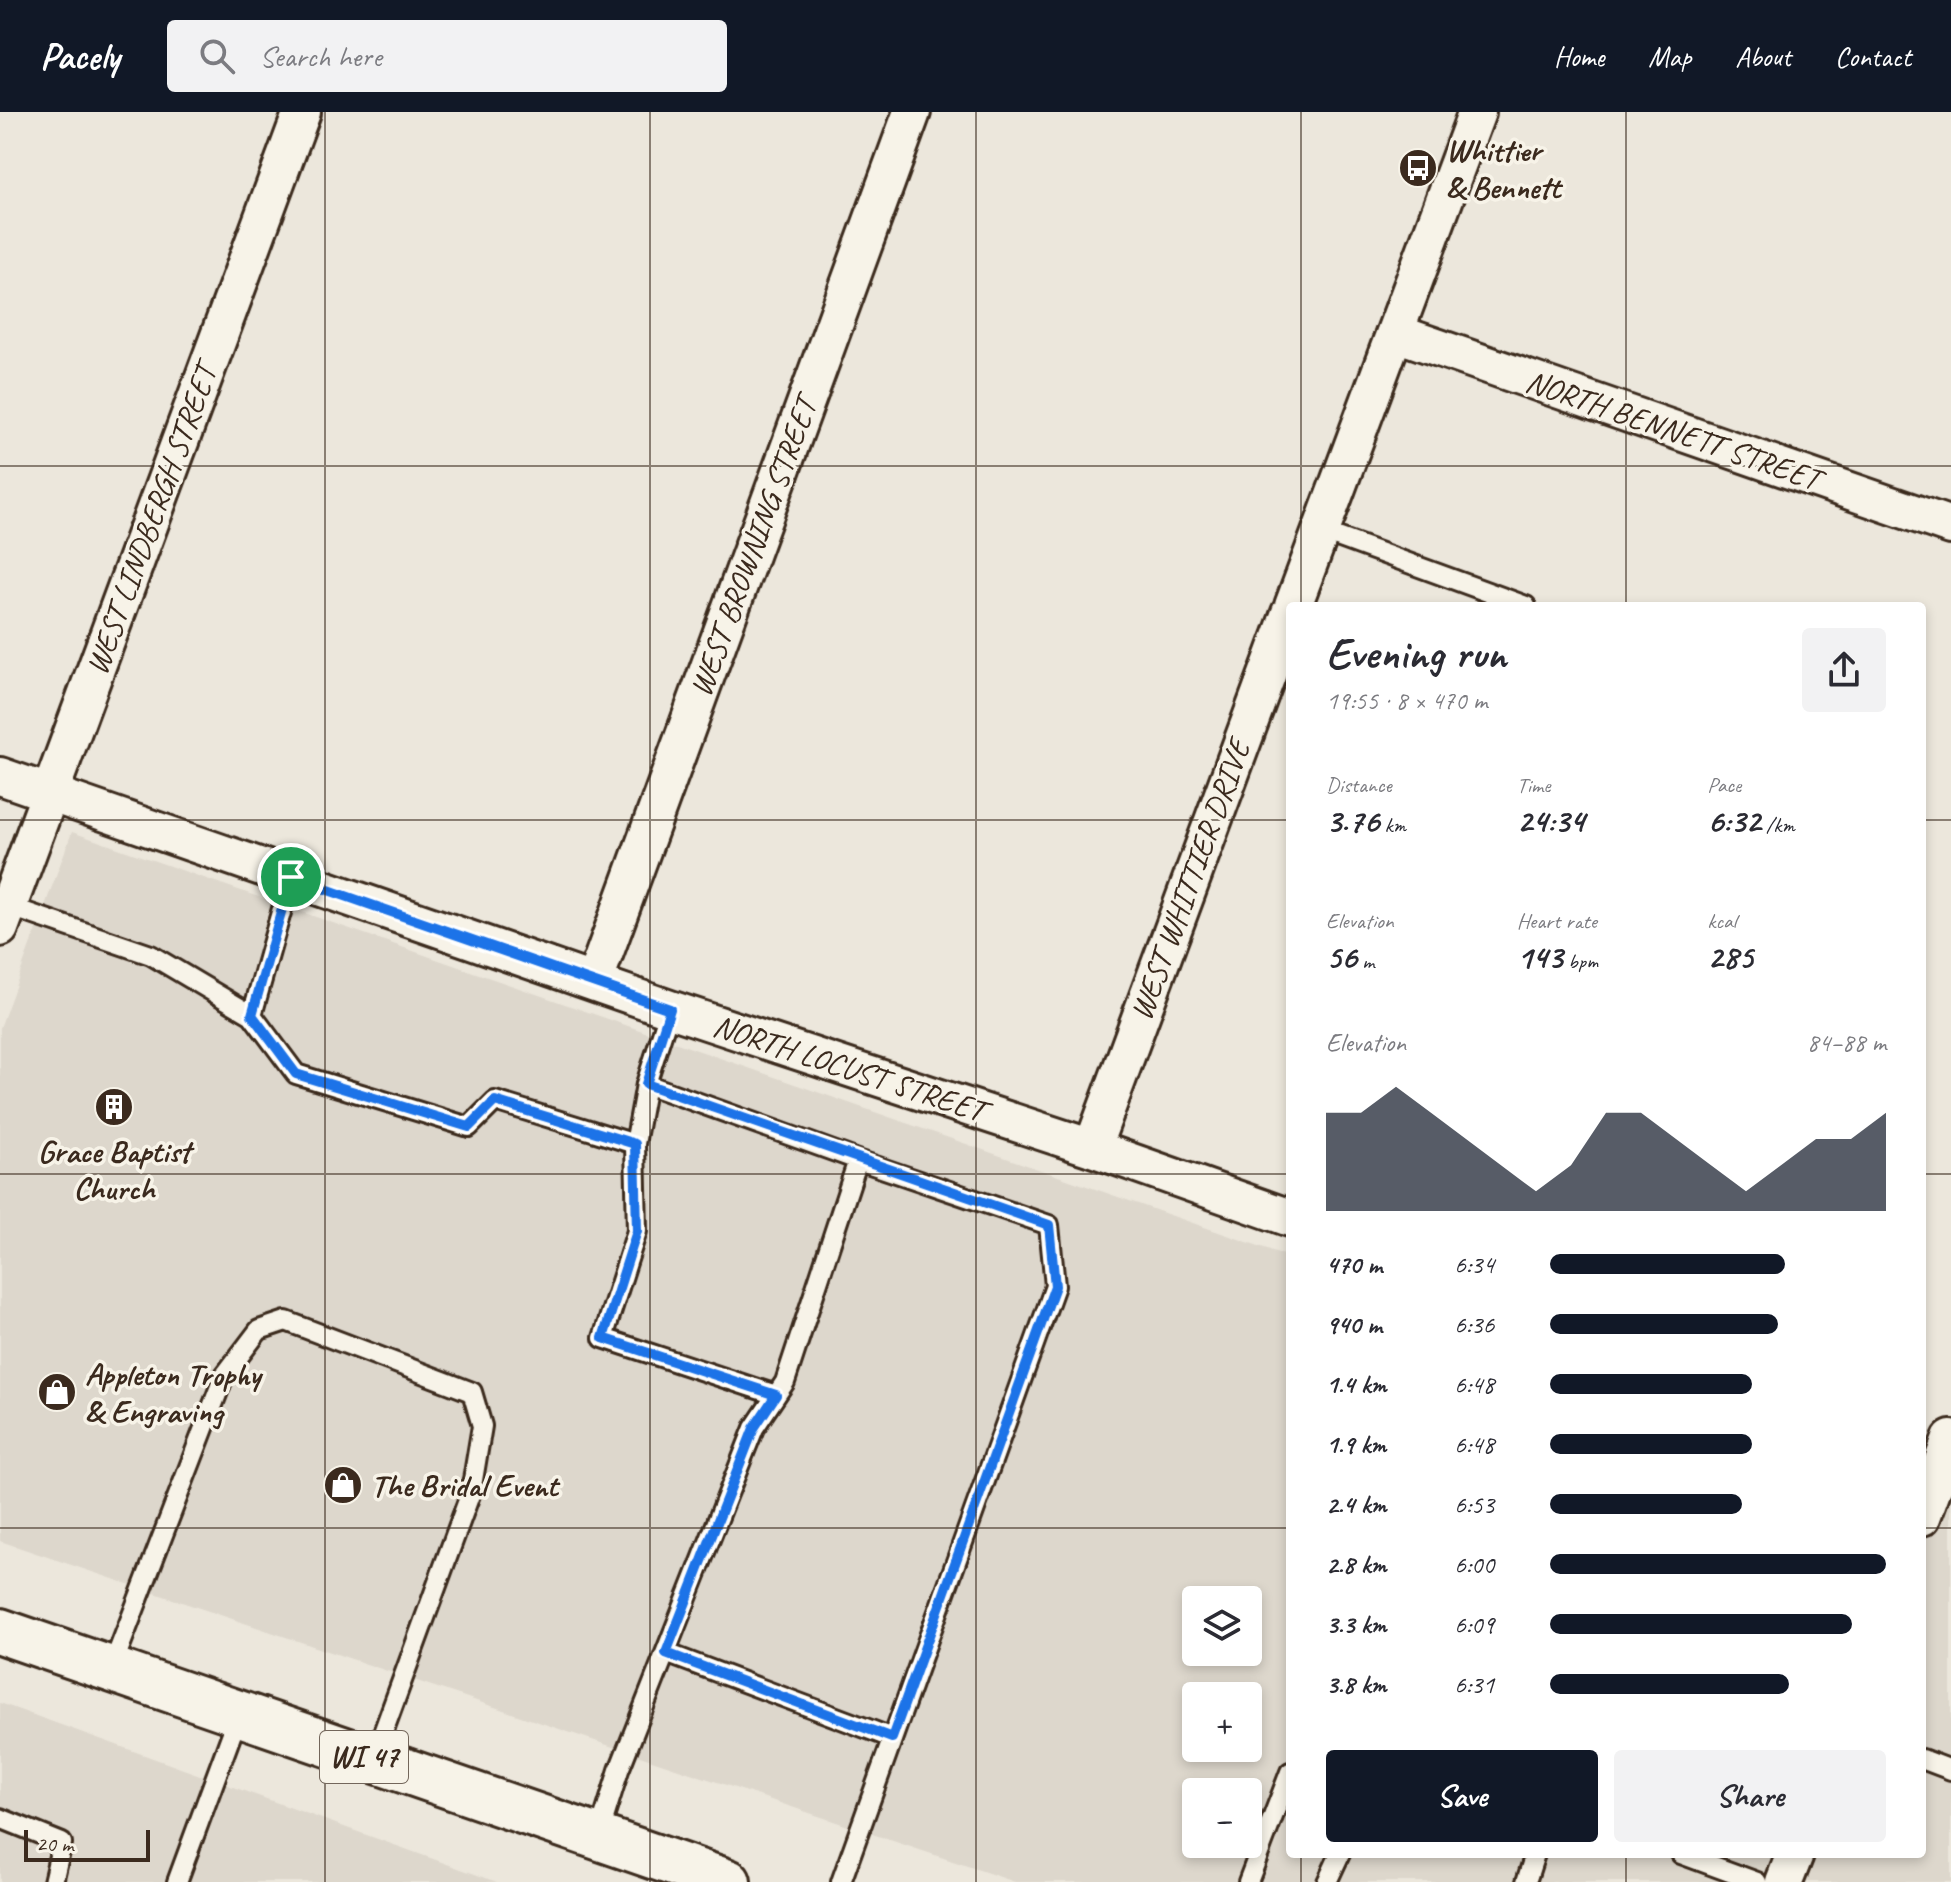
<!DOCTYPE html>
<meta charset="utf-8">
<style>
body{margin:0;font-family:Caveat,sans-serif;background:#f2f2f3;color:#2b2b33;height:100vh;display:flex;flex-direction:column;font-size:30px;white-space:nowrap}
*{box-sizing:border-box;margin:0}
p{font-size:26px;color:#7c7c81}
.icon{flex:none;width:44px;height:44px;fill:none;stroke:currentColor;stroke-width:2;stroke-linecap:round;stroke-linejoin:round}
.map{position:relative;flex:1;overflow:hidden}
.drawer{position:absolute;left:1286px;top:490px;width:640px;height:1256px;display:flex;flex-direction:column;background:#fff;border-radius:8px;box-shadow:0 4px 12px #0003}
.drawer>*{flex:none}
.tools{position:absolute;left:1182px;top:1474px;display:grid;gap:16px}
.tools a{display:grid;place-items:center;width:80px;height:80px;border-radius:8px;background:#fff;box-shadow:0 4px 12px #0003;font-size:40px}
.scale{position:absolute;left:24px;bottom:20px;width:126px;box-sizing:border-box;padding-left:8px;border:4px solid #3b2a1e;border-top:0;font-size:22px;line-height:28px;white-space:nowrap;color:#3b2a1e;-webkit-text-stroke:6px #f7f3e8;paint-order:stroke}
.pin{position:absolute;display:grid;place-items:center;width:68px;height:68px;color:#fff;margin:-34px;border:4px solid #fff;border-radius:50%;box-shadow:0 2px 8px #0007}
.round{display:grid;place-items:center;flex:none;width:84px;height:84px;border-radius:8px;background:#f2f2f3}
.headline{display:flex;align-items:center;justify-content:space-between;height:136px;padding:0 40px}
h1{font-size:44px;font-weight:700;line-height:60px}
.metrics{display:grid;grid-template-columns:repeat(3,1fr);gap:12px;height:136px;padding:8px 40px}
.metrics div{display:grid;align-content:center}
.metrics b{font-size:34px;font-weight:700}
.metrics small{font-size:22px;font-weight:400}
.metrics p{font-size:22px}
.chart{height:224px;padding:16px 40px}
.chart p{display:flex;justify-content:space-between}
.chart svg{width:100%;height:144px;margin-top:8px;fill:#111827;opacity:.7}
.button{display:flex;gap:16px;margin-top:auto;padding:16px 40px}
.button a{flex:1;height:92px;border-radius:8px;background:#111827;color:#fff;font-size:32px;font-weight:700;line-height:92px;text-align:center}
.button a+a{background:#f2f2f3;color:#2b2b33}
ul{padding:0 40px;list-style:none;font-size:26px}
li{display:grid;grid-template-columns:128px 96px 1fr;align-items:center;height:60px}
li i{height:20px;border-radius:10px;background:#111827}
header{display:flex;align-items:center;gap:48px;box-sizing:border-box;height:112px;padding:0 40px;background:#111827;color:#fff}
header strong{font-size:38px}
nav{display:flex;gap:44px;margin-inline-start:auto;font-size:28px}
.search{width:560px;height:72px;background:#f2f2f3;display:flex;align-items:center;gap:20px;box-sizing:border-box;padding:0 28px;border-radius:8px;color:#7c7c81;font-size:30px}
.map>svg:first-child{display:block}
.built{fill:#ddd7cc;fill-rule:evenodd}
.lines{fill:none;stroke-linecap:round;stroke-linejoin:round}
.service-casing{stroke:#3b2a1e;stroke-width:24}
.minor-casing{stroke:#3b2a1e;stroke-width:42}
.primary-casing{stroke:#3b2a1e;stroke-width:50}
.service{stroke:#f7f3e8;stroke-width:18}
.minor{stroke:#f7f3e8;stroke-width:36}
.primary{stroke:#f7f3e8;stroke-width:44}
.route-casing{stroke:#fff;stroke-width:16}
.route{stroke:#1a73e8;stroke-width:10}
.grid{fill:none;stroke:#3b2a1e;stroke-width:2;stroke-opacity:0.55}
.labels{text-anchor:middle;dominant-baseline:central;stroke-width:7;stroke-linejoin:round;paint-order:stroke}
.shield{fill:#f7f3e8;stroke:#73665b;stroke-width:2}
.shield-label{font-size:30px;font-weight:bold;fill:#3b2a1e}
.poi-label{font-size:32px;font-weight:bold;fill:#3b2a1e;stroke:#f7f3e8;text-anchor:start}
.street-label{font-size:32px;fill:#3b2a1e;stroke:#f7f3e8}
</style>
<header>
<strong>Pacely</strong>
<div class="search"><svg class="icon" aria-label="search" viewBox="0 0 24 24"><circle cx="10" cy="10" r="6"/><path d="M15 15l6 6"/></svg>Search here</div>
<nav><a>Home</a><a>Map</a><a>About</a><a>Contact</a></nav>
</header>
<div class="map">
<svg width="1951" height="1770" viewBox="0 0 1951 1770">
<rect width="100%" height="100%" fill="#ece7dc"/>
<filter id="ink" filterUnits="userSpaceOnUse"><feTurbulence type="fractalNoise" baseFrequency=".0125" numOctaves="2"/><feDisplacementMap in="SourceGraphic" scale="16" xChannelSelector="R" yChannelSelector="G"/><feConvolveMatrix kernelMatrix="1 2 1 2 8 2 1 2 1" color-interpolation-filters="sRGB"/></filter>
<g filter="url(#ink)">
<path class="built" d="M 72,720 L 1290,1145 L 1290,1742 L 1922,1742 L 1922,1373 L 1951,1383 L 1951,1770 L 1015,1770 L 0,1429 L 0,916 ZM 1196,1488 L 1248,1488 L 1248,1540 L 1196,1540 ZM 1196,1584 L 1248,1584 L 1248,1636 L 1196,1636 ZM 1196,1680 L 1248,1680 L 1248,1732 L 1196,1732 Z
M 0,1591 L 497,1770 L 0,1770 Z"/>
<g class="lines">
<defs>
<path id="service" d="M 1321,419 L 1526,494
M 291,765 L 252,903 L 296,962 L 469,1015 L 495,989 L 635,1032
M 8,794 L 151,843 L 252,903
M 670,897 L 646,972 L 858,1048
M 646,972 L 635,1032 L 637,1119 L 603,1226 L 776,1283
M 666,1541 L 892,1626
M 111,1558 L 224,1264 L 259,1218 L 286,1209 L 472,1280 L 482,1314 L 471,1380 L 373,1648
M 1922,1647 L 1951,1658
M 0,1706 L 62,1731 L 53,1770
M 598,1725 L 619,1658 L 754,1316 L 785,1270 L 858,1048 L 1049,1113 L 1055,1174 L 841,1770
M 1681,1742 L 1757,1770
M 177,1770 L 239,1602
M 1248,1770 L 1290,1660
M 1327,1770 L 1340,1742
M 1526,1770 L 1535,1742"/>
<path id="minor" d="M 1396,221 L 1951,414
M 1293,494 L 1477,0
M 0,664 L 670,897 L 1092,1036 L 1290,1106
M 0,816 L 302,0
M 594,870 L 912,0
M 1092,1036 L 1290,501
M 1922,1405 L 1951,1327
M 1784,1770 L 1795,1742"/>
<path id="primary" d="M 0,1519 L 728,1770"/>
</defs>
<use href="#service" class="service-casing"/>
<use href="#minor" class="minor-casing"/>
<use href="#primary" class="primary-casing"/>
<use href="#service" class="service"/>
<use href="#minor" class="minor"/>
<use href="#primary" class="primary"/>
</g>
</g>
<g class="lines" filter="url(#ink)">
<defs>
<path id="route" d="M 291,765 L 670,897 L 646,972 L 1049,1113 L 1055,1174 L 892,1626 L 666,1541 L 754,1316 L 776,1283 L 603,1226 L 637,1119 L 635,1032 L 495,989 L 469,1015 L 296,962 L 252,903 Z"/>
</defs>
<use href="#route" class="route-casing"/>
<use href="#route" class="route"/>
</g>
<path class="grid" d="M 325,0 L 325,1770M 650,0 L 650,1770M 976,0 L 976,1770M 1301,0 L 1301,494M 1626,0 L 1626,494M 0,354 L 1951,354M 0,708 L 1290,708M 1922,708 L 1951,708M 0,1062 L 1290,1062M 1922,1062 L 1951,1062M 0,1416 L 1290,1416M 1922,1416 L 1951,1416M 1301,1742 L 1301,1770M 1626,1742 L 1626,1770"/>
<defs>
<symbol id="bus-disc" viewBox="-11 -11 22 22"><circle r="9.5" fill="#3b2a1e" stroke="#f7f3e8"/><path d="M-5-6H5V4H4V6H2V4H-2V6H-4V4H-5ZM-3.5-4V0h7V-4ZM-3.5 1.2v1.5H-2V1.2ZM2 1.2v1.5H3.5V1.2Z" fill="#fff"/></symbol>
<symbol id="building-disc" viewBox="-11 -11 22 22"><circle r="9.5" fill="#3b2a1e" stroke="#f7f3e8"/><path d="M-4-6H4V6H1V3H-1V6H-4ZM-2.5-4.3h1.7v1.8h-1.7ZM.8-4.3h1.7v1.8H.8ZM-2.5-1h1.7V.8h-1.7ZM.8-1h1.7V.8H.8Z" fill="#fff"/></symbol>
<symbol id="shop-disc" viewBox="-11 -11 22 22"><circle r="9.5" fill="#3b2a1e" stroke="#f7f3e8"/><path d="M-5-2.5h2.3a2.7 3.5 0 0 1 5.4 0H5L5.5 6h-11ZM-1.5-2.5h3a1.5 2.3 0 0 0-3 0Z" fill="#fff"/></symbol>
</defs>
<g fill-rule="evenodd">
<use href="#bus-disc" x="1396" y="34" width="44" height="44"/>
<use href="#building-disc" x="92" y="973" width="44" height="44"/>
<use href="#shop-disc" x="35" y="1258" width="44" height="44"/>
<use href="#shop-disc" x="321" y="1351" width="44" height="44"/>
</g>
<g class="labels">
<rect class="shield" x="320" y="1619" width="88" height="52" rx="6"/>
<g class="shield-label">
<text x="364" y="1645">WI 47</text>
</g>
<g class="poi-label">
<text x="1446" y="38">Whittier<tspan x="1446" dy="37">&amp; Bennett</tspan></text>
<text x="114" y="1039" text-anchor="middle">Grace Baptist<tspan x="114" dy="37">Church</tspan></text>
<text x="85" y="1262">Appleton Trophy<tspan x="85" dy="37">&amp; Engraving</tspan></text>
<text x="371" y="1373">The Bridal Event</text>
</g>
<g class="street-label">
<text transform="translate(1673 318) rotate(19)">NORTH BENNETT STREET</text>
<text transform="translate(151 408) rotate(-70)">WEST LINDBERGH STREET</text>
<text transform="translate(753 435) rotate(-70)">WEST BROWNING STREET</text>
<text transform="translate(1190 768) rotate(-70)">WEST WHITTIER DRIVE</text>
<text transform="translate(849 956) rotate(18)">NORTH LOCUST STREET</text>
</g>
</g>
</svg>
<div class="tools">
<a><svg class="icon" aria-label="layers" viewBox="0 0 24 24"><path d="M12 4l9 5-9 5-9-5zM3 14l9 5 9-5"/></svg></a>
<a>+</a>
<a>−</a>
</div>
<div class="scale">20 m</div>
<div class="pin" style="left:291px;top:765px;background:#1e9e55"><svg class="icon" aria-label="arrive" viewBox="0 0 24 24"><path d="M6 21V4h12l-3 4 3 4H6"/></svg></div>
<section class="drawer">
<div class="headline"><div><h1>Evening run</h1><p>19:55 · 8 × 470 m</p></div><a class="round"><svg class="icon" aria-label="share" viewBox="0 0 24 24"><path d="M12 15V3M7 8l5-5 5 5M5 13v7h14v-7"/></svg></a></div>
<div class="metrics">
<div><p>Distance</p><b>3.76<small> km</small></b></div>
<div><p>Time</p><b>24:34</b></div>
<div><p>Pace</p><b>6:32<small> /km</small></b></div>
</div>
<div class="metrics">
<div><p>Elevation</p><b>56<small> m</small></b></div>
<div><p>Heart rate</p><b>143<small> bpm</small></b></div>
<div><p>kcal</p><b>285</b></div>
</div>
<div class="chart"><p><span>Elevation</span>84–88 m</p>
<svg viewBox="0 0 160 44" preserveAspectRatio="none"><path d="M0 44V14L10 14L20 6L30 14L40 22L50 30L60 38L70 30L80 14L90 14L100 22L110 30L120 38L130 30L140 22L150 22L160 14V44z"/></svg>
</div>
<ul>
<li><b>470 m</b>6:34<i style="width:70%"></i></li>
<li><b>940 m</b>6:36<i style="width:68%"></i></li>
<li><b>1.4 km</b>6:48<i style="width:60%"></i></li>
<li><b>1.9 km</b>6:48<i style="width:60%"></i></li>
<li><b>2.4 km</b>6:53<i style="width:57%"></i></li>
<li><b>2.8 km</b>6:00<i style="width:100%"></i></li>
<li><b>3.3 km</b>6:09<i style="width:90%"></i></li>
<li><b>3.8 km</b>6:31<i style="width:71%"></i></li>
</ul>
<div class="button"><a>Save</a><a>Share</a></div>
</section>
</div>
